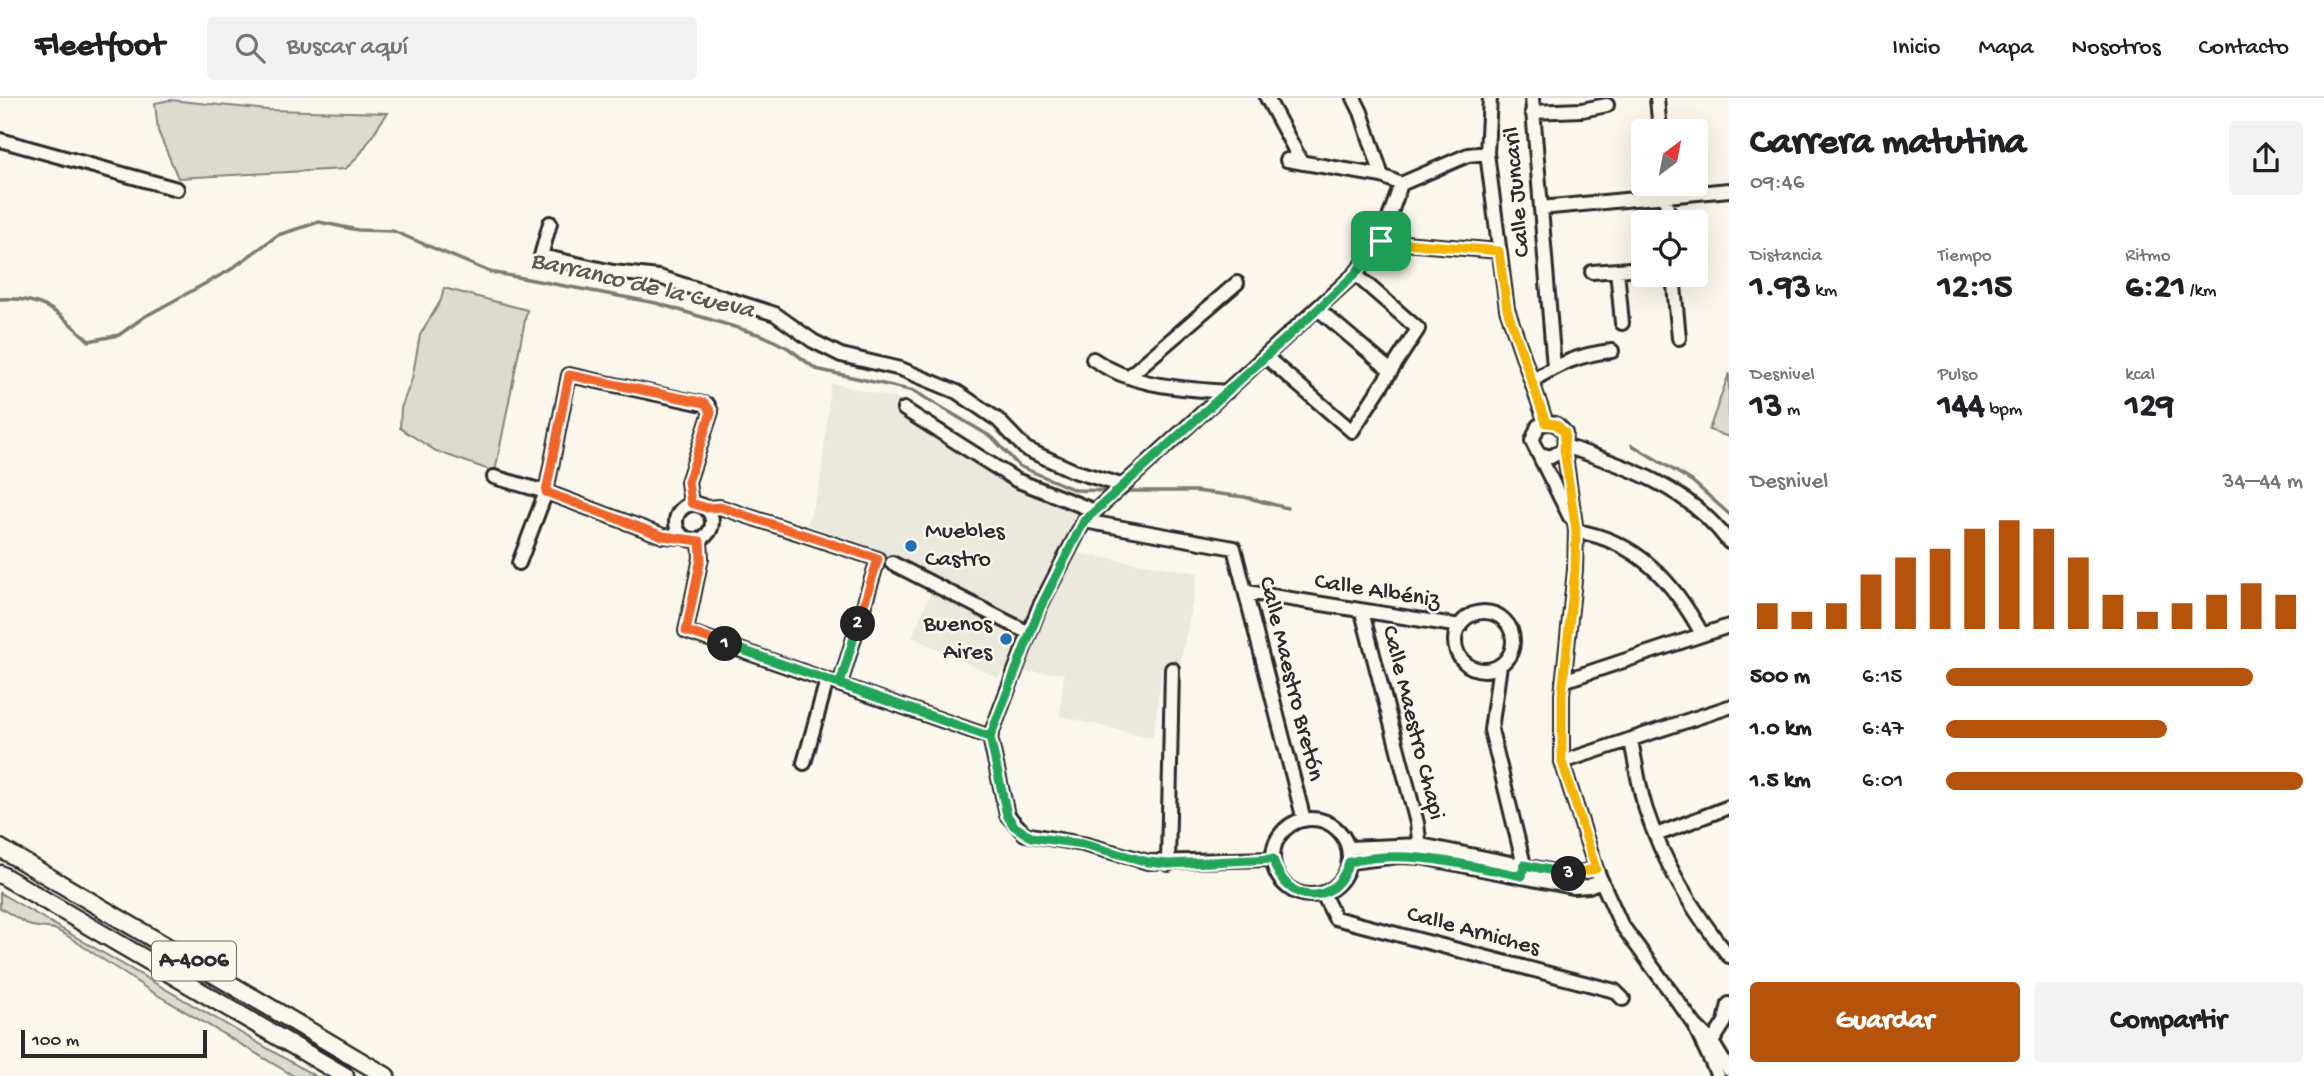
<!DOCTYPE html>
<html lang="es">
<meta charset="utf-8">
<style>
body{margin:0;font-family:"Gochi Hand",sans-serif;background:#f2f2f2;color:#202124;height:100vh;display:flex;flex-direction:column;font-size:26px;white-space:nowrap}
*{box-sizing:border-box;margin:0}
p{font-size:23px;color:#757577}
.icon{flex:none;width:38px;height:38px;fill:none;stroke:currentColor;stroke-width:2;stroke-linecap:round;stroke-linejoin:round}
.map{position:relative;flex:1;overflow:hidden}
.drawer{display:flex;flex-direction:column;background:#fff;width:595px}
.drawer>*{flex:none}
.needle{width:46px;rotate:32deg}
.buttons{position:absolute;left:1631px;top:21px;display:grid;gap:14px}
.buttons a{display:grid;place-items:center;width:77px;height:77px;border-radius:7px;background:#fff;box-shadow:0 7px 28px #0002;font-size:35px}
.scale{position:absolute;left:21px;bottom:18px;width:186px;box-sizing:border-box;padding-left:7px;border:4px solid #2b2b2b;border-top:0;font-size:19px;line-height:24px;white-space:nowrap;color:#2b2b2b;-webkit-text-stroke:5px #fbf7ec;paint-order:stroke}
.pin{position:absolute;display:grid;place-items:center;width:60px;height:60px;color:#fff;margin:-30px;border-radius:14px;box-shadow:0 4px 10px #0006}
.km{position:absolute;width:35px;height:35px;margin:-18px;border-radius:50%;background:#222;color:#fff;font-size:19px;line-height:35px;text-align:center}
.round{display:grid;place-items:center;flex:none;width:74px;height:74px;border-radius:7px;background:#f2f2f2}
.head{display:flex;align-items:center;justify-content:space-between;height:119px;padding:0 21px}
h1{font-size:38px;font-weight:800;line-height:52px}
.metrics{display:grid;grid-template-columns:repeat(3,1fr);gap:10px;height:119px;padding:7px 21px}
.metrics div{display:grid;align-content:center}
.metrics b{font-size:35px;font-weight:800}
.metrics small{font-size:19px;font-weight:400}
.metrics p{font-size:19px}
.chart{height:196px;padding:14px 21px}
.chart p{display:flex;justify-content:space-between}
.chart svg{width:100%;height:126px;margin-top:7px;stroke:#b45309;stroke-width:6}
.cta{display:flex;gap:14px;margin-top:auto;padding:14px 21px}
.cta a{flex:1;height:80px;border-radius:7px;background:#b45309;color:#fff;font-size:28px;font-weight:800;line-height:80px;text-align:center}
.cta a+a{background:#f2f2f2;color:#202124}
ul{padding:0 21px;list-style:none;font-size:23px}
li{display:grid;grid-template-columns:112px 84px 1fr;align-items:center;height:52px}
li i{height:18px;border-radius:9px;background:#b45309}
header{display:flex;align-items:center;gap:42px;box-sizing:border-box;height:98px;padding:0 35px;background:#fff;border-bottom:2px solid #e0e0e0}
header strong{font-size:33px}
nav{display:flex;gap:38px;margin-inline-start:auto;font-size:24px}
.search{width:490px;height:63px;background:#f2f2f2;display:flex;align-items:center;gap:18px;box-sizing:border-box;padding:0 24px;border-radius:7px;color:#757577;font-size:26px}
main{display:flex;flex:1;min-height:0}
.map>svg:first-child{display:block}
.built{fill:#ebe8de}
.green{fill:#dddad0;stroke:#84827e;stroke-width:2}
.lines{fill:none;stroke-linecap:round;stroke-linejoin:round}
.stream{stroke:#7b7a75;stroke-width:3.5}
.minor-casing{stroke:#2b2b2b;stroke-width:18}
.major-casing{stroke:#2b2b2b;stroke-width:21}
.minor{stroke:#fbf7ec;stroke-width:12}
.major{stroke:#fbf7ec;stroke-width:16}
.split-1-casing{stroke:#fff;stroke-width:14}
.split-2-casing{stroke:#fff;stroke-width:14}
.split-3-casing{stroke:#fff;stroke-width:14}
.split-4-casing{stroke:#fff;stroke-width:14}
.split-1{stroke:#22a559;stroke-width:9}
.split-2{stroke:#f0652b;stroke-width:9}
.split-3{stroke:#22a559;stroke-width:9}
.split-4{stroke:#f5b400;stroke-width:9}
.poi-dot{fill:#1f6fb2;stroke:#fbf7ec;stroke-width:2.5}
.labels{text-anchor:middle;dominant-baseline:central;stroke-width:5;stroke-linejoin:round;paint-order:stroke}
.shield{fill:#fbf7ec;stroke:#696865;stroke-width:2}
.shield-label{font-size:23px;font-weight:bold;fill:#2b2b2b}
.street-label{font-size:24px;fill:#2b2b2b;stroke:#fbf7ec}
.poi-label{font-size:24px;fill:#2b2b2b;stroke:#fbf7ec;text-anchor:start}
.water-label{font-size:26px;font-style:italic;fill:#5a5956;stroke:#fbf7ec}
</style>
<header>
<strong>Fleetfoot</strong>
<div class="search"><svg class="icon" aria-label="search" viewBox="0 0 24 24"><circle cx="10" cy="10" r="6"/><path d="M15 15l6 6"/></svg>Buscar aquí</div>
<nav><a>Inicio</a><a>Mapa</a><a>Nosotros</a><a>Contacto</a></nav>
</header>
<main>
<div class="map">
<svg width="1729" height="978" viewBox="0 0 1729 978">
<rect width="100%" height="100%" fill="#fbf7ec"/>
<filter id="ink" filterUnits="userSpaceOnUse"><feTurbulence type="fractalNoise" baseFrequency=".0143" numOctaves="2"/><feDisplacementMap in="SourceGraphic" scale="14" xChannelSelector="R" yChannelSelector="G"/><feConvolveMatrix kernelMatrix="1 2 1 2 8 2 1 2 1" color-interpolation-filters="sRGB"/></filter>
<g filter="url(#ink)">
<path class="built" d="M 831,285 L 900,301 L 1026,385 L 1087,413 L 1062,453 L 1198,475 L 1179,572 L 1162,571 L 1153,640 L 1060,618 L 1064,575 L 1002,573 L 998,580 L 912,539 L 936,483 L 884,456 L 807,426 L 820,386 Z"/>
<path class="green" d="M 170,2 L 268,12 L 388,15 C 372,34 365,56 345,71 L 178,80 L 158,33 L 155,5 Z
M 444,190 L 527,212 L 495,374 L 436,353 L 400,330 L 401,310 L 412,281 L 420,237 L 441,202 Z
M 1729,275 L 1729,339 L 1709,332 Z
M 0,795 L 315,978 L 294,978 L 149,892 L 66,837 L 54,831 L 31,828 L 0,810 Z"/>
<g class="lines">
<path class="stream" d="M 0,201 C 43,198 59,215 89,243 L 119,237 L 144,219 L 230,172 L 278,137 L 319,124 L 358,132 L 393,133 L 490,174 L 656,205 L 764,238 L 788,250 L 816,271 L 914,293 L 993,340 L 1019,368 L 1075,392 L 1112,393
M 1632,347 L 1692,383 L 1729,416
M 1123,393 L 1195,393 L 1245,399 L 1287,410"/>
<defs>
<path id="minor" d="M 1267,0 L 1302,65
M 1354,0 L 1361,14 L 1382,78
M 1490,0 L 1487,55 L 1507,211 L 1546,325
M 1532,0 L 1554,269
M 1657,0 L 1660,33
M 1532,14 L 1582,12 L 1607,7
M 0,42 L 177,91
M 1287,62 L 1382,78 L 1401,86 L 1468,57 L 1487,55
M 1665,86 L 1668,124
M 1541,110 L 1729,92
M 550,125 L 541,158 L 613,174 L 659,179 L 775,216 L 813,243 L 841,257 L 901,271 L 957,294 L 998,322 L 1026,351 L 1074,373 L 1121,387
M 1381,143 L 1499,153
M 1617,172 L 1622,225
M 1592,174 L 1643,170
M 1673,177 L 1679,240
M 1318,211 L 1391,273
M 1266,259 L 1352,333 L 1418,231 L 1355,176
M 1093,261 C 1133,289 1179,290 1227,294
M 1128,279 L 1237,185
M 1532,283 C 1558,266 1581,256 1612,253
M 904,311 L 1016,382 L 1095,413
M 1565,348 C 1628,369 1688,389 1729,444
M 1564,351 L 1576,433 L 1575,472 L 1562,597 L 1562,664 L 1596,771 L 1621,826 L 1695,927 L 1712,944 L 1729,972
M 1540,356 L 1551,359 L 1564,351 L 1565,335 C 1558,325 1549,322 1538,328 L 1532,343 L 1570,419
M 494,379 L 546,394 L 663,438 L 681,439
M676 424a18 18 0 1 1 36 0a18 18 0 1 1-36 0Z
M 707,410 L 720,409 L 878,461 L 840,586
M 1084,423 L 1234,450 L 1304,722
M 1576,433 C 1637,443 1673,483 1702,536
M 700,443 L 701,460 L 686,533 L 990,639
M 519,465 L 546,394 L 569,277 L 708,307 L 711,314 L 688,384 L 691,405
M 892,465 L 1029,535
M 1247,494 L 1460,528
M 1362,514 L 1417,725 L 1421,759
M1455 543a29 29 0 1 1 58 0a29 29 0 1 1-58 0Z
M 1500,567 L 1491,632 L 1524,767 L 1523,774
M 1563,583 L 1729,528
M 1631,643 C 1636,666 1639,691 1646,712 C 1664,766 1693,814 1729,858
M 1562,664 L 1729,609
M 804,665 L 827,582
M1273 759a38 38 0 1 1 76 0a38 38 0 1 1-76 0Z
M 1656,737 L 1729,709
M 1348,750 L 1420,747 L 1570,777 L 1596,771
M 1273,761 L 1148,764 L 1083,746 L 1025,736 L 1007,717 L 990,639 L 1039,510 L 1084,423 L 1355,176 L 1381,143 L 1401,86
M 1349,764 L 1399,758 L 1421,759 L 1573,789 L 1589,788 L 1601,783
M 1168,766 L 1172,571
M 1323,796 L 1335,820 L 1615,893 L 1623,901
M 1696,931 L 1718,978
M 1712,944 L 1725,924 L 1729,906"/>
<path id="major" d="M 0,750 L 386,978
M 0,776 L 345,978"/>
</defs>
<use href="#minor" class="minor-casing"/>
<use href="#major" class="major-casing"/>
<use href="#minor" class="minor"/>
<use href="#major" class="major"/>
</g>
</g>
<g class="lines" filter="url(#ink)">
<defs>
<path id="split-1" d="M 725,546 L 990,639 L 1040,510 L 1084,423 L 1318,211 L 1355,176 L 1381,143"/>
<path id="split-2" d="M 725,546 L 686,533 L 701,460 L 700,443 L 663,438 L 546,394 L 569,277 L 705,305 L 711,314 L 688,384 L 691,405 L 707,410 L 720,409 L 878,461 L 858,526"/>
<path id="split-3" d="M 858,526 L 840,586 L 990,639 L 1007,717 L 1014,728 L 1031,739 L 1083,746 L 1148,764 L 1168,766 L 1273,761 C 1285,807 1335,810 1349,764 C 1407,750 1464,767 1522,778 L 1524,767 L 1569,776"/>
<path id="split-4" d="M 1381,143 L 1499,153 L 1507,211 L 1546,325 L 1556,326 L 1565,335 L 1564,351 L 1576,433 L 1575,472 L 1562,597 L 1562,664 L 1596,771 L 1569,776"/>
</defs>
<use href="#split-1" class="split-1-casing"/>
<use href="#split-2" class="split-2-casing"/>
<use href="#split-3" class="split-3-casing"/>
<use href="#split-4" class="split-4-casing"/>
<use href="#split-1" class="split-1"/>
<use href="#split-2" class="split-2"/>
<use href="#split-3" class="split-3"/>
<use href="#split-4" class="split-4"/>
</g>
<g class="poi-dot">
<circle cx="911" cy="448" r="7"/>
<circle cx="1006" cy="541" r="7"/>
</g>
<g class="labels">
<rect class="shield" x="152" y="843.5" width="84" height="39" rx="5"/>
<g class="shield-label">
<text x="194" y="863">A-4006</text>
</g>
<g class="street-label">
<text transform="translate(1518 94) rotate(-95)">Calle Juncaril</text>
<text transform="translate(1377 494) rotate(9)">Calle Albéniz</text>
<text transform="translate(1290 581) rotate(76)">Calle Maestro Bretón</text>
<text transform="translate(1412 625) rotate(76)">Calle Maestro Chapi</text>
<text transform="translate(1473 834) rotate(15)">Calle Arniches</text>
</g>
<g class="poi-label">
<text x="925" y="434">Muebles<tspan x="925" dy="28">Castro</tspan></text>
<text x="992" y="527" text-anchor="end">Buenos<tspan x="992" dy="28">Aires</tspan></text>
</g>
<g class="water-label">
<text transform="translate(642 189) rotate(13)">Barranco de la Cueva</text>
</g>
</g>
</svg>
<div class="buttons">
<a><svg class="needle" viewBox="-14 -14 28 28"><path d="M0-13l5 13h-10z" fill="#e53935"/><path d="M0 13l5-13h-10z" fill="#757577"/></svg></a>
<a><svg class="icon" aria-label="locate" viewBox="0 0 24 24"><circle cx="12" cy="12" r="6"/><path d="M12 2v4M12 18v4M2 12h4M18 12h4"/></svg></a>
</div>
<div class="scale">100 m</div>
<div class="pin" style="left:1381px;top:143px;background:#1e9e55"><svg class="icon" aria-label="arrive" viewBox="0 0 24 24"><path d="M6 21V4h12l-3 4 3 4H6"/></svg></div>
<b class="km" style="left:725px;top:546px">1</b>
<b class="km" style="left:858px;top:526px">2</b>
<b class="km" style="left:1569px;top:776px">3</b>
</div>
<section class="drawer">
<div class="head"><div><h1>Carrera matutina</h1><p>09:46</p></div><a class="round"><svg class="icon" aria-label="share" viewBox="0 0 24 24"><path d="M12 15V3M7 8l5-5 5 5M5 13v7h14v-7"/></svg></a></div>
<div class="metrics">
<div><p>Distancia</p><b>1.93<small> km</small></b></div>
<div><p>Tiempo</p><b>12:15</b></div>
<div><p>Ritmo</p><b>6:21<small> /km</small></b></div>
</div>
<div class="metrics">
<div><p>Desnivel</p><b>13<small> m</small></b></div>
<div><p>Pulso</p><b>144<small> bpm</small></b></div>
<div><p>kcal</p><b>129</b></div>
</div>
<div class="chart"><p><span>Desnivel</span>34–44 m</p>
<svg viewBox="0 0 160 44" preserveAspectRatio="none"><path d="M5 44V35M15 44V38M25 44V35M35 44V25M45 44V19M55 44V16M65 44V9M75 44V6M85 44V9M95 44V19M105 44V32M115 44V38M125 44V35M135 44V32M145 44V28M155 44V32"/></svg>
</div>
<ul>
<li><b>500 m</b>6:15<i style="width:86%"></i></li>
<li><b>1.0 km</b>6:47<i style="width:62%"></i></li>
<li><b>1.5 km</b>6:01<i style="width:100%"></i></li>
</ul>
<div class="cta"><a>Guardar</a><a>Compartir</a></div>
</section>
</main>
